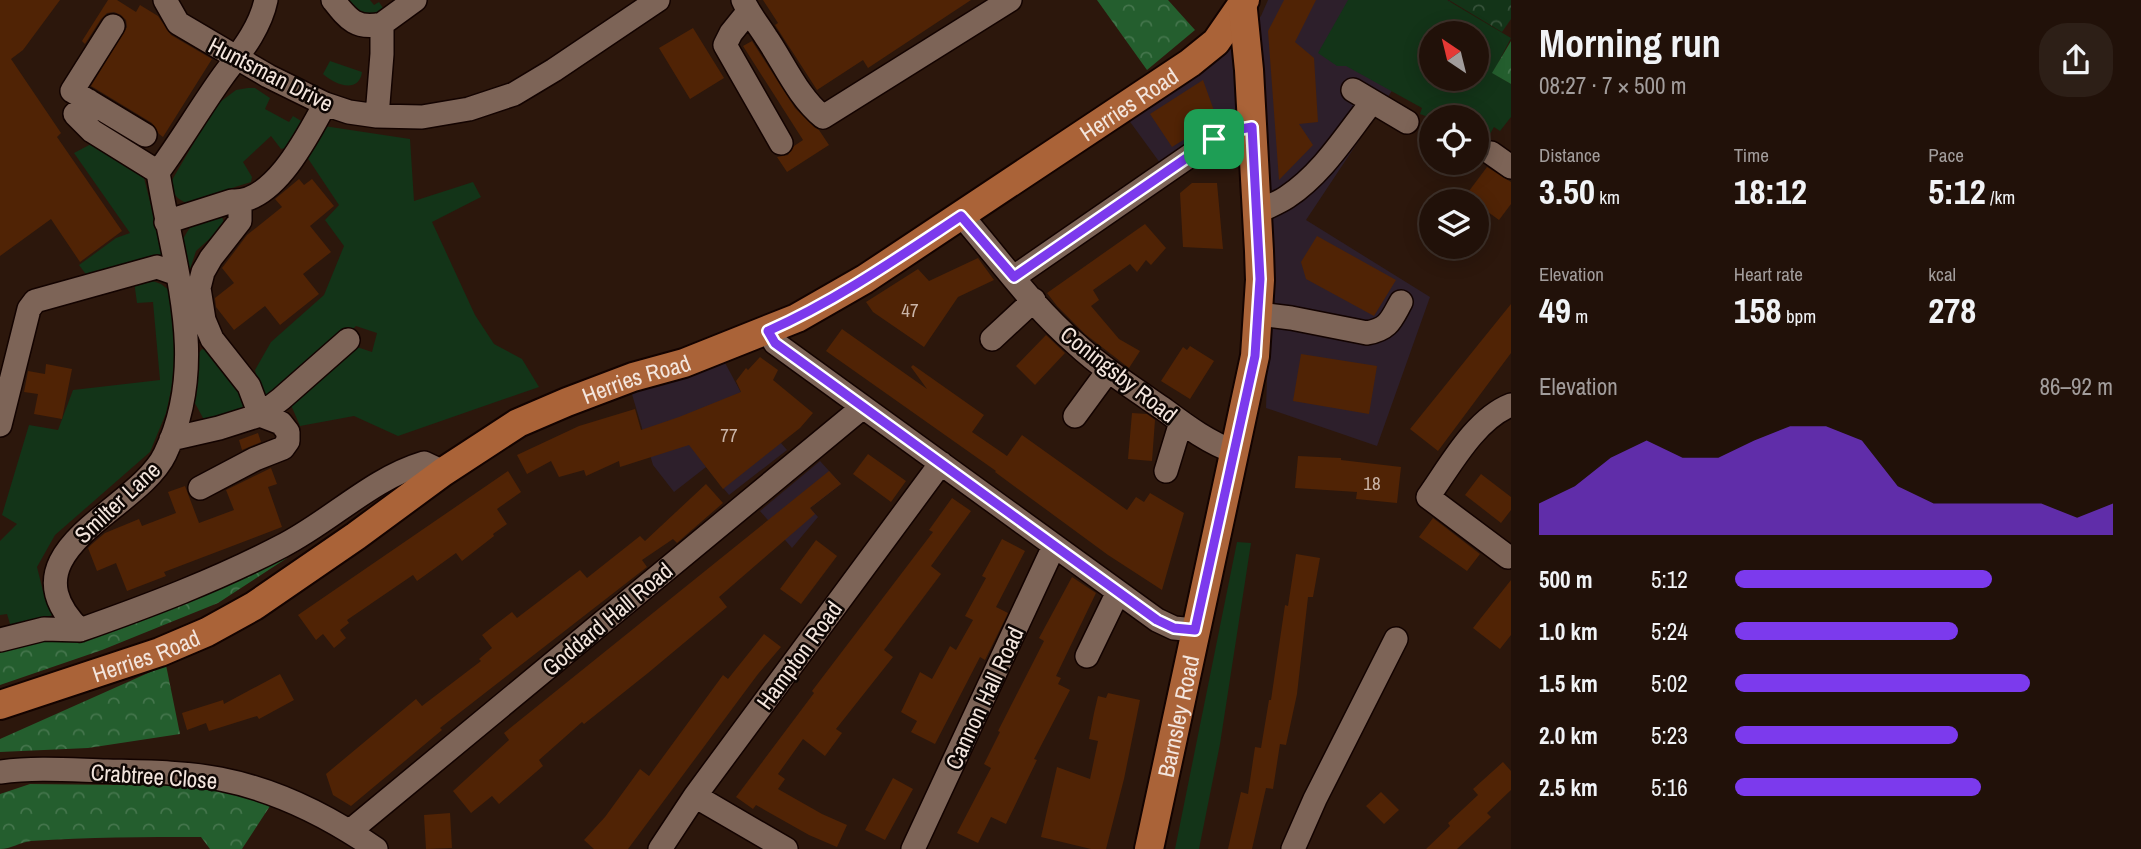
<!DOCTYPE html>
<meta charset="utf-8">
<style>
body{margin:0;font-family:"Archivo Narrow",sans-serif;background:#2d1f17;color:#f1f3f6;height:100vh;display:flex;flex-direction:column;font-size:26px;white-space:nowrap}
*{box-sizing:border-box;margin:0}
p{font-size:23px;color:#a29d9c}
.icon{flex:none;width:38px;height:38px;fill:none;stroke:currentColor;stroke-width:2;stroke-linecap:round;stroke-linejoin:round}
.map{position:relative;flex:1;overflow:hidden}
.panel{display:flex;flex-direction:column;background:#211109;width:630px}
.panel>*{flex:none}
.needle{width:46px;rotate:325deg}
.buttons{position:absolute;left:1419px;top:21px;display:grid;gap:14px}
.buttons a{display:grid;place-items:center;width:70px;height:70px;border-radius:50%;background:#211109;box-shadow:0 4px 18px #0003,0 0 0 2px #3e312a;font-size:35px}
.pin{position:absolute;display:grid;place-items:center;width:60px;height:60px;color:#fff;margin:-30px;border-radius:14px;box-shadow:0 4px 10px #0006}
.round{display:grid;place-items:center;flex:none;width:74px;height:74px;border-radius:28px;background:#2d1f17}
.head{display:flex;align-items:center;justify-content:space-between;height:119px;padding:0 28px}
h1{font-size:38px;font-weight:700;line-height:52px}
.metrics{display:grid;grid-template-columns:repeat(3,1fr);gap:10px;height:119px;padding:7px 28px}
.metrics div{display:grid;align-content:center}
.metrics b{font-size:35px;font-weight:700}
.metrics small{font-size:19px;font-weight:400}
.metrics p{font-size:19px}
.chart{height:196px;padding:14px 28px}
.chart p{display:flex;justify-content:space-between}
.chart svg{width:100%;height:126px;margin-top:7px;fill:#7c3aed;opacity:.7}
ul{padding:0 28px;list-style:none;font-size:23px}
li{display:grid;grid-template-columns:112px 84px 1fr;align-items:center;height:52px}
li i{height:18px;border-radius:9px;background:#7c3aed}
main{display:flex;flex:1;min-height:0}
.map>svg:first-child{display:block}
.commercial{fill:#2d1f2b}
.grass{fill:#133418;fill-rule:evenodd}
.forest{fill:url(#forest-crowns)}
.park{fill:url(#park-crowns)}
.building{fill:#502305}
.lines{fill:none;stroke-linecap:round;stroke-linejoin:round}
.minor-casing{stroke:#130300;stroke-width:26}
.major-casing{stroke:#130300;stroke-width:32}
.minor{stroke:#7d6457;stroke-width:23}
.major{stroke:#aa6338;stroke-width:28}
.route-casing{stroke:#fff;stroke-width:14}
.route{stroke:#7c3aed;stroke-width:9}
.labels{text-anchor:middle;dominant-baseline:central;stroke-width:5;stroke-linejoin:round;paint-order:stroke}
.number-label{font-size:19px;fill:#cab4a7}
.street-label{font-size:23px;fill:#f3e5dd;stroke:#0e0603}
</style>
<main>
<div class="map">
<svg width="1511" height="849" viewBox="0 0 1511 849">
<defs>
<pattern id="forest-crowns" width="20" height="18" patternUnits="userSpaceOnUse" patternTransform="scale(1.75)"><rect width="20" height="18" fill="#245e2e"/><path d="M2 6a3 3 0 1 1 6 0M12 15a3 3 0 1 1 6 0" fill="none" stroke="#44754c"/></pattern>
<pattern id="park-crowns" width="20" height="18" patternUnits="userSpaceOnUse" patternTransform="scale(1.75)"><rect width="20" height="18" fill="#133418"/><path d="M2 6a3 3 0 1 1 6 0M12 15a3 3 0 1 1 6 0" fill="none" stroke="#365139"/></pattern>
</defs>
<rect width="100%" height="100%" fill="#2c170c"/>
<path class="commercial" d="M 1268,0 L 1447,0 L 1451,2 L 1306,220 L 1430,297 L 1377,446 L 1266,408 L 1271,258 L 1265,120 L 1163,167 L 1128,119 L 1220,59 L 1261,16 Z
M 724,361 L 758,424 L 767,427 L 787,450 L 729,495 L 706,467 L 674,492 L 653,465 L 631,391 Z
M 820,461 L 841,484 L 810,508 L 818,517 L 792,548 L 760,511 Z"/>
<path class="grass" d="M 341,0 L 370,0 L 374,5 L 379,2 L 383,8 L 375,15 L 361,18 Z
M 1348,0 L 1447,0 L 1511,38 L 1493,73 L 1511,84 L 1511,117 L 1500,131 L 1494,127 L 1487,139 L 1477,135 L 1477,117 L 1431,118 L 1420,114 L 1422,108 L 1346,66 L 1337,66 L 1318,53 ZM 1432,33 L 1477,33 L 1477,79 L 1432,79 Z
M 330,61 L 362,72 C 359,94 335,85 323,74 Z
M 248,88 L 255,88 L 270,98 L 265,109 L 289,122 L 293,116 L 303,122 L 289,147 L 281,149 L 271,136 L 243,162 L 252,177 L 251,182 L 203,197 L 188,204 C 176,198 172,195 172,180 L 216,105 L 236,90 Z
M 324,126 L 410,139 L 414,201 L 473,182 L 481,197 L 432,222 L 475,315 L 494,344 L 522,359 L 539,387 L 398,436 L 354,416 L 300,426 L 291,405 L 354,346 L 372,352 L 377,333 L 356,326 L 290,387 L 267,397 L 259,389 L 255,370 L 271,342 L 324,295 L 344,246 L 325,220 L 339,205 L 305,154 Z
M 91,144 L 144,178 L 163,253 L 155,261 L 91,281 L 79,265 L 116,238 L 130,233 L 74,153 Z
M 209,212 L 222,217 L 225,225 L 196,251 L 188,275 L 179,249 C 185,233 193,220 209,212 Z
M 133,274 L 161,284 L 170,291 L 176,343 L 172,386 L 166,413 L 150,452 L 55,535 L 37,567 L 43,591 L 53,615 L 11,627 L 7,614 L 0,615 L 0,541 L 17,524 L 2,515 L 29,425 L 58,430 L 73,390 L 160,380 L 153,302 L 137,303 Z
M 202,349 L 219,354 L 247,399 L 237,416 L 220,422 L 203,418 L 190,394 L 191,363 Z
M 1237,542 L 1251,543 L 1220,744 L 1199,849 L 1175,849 Z"/>
<path class="forest" d="M 1097,0 L 1168,0 L 1195,30 L 1147,70 Z
M 1511,41 L 1511,84 L 1492,73 Z
M 284,545 L 287,558 L 218,603 L 102,650 L 0,685 L 0,649 Z
M 166,665 L 180,734 L 88,748 L 0,752 L 0,739 Z
M 30,784 L 216,786 L 272,803 L 242,849 L 210,849 L 201,837 C 144,837 88,837 31,841 C 20,842 11,849 0,849 L 0,794 Z"/>
<path class="park" d="M 1449,0 L 1511,0 L 1511,19 L 1502,32 Z"/>
<path class="building" d="M 0,0 L 60,0 L 23,50 L 11,59 L 61,133 L 57,137 L 122,231 L 80,262 L 51,219 L 0,256 Z
M 108,0 L 117,0 L 136,12 L 140,5 L 158,16 L 171,35 L 212,59 L 163,137 L 159,134 L 152,123 L 91,86 L 127,27 L 126,20 L 121,15 L 114,12 L 107,13 L 101,19 L 85,44 L 82,41 Z
M 763,0 L 971,0 L 868,68 L 863,60 L 817,90 L 775,25 L 778,23 Z
M 1284,0 L 1316,0 L 1295,42 L 1314,58 L 1318,122 L 1299,124 L 1313,145 L 1279,180 L 1268,31 Z
M 693,28 L 724,78 L 690,99 L 659,48 Z
M 752,41 L 795,108 L 814,127 L 819,130 L 829,145 L 787,172 L 777,157 L 788,155 L 794,146 L 803,140 L 743,46 Z
M 1203,80 L 1217,119 L 1172,147 L 1150,114 Z
M 1487,167 L 1511,182 L 1511,204 L 1499,220 L 1477,204 L 1477,201 L 1466,195 Z
M 299,179 L 304,185 L 312,179 L 334,206 L 310,226 L 331,252 L 303,274 L 319,294 L 280,325 L 265,306 L 234,330 L 216,307 L 215,298 L 234,283 L 222,268 L 247,235 L 282,207 L 275,199 Z
M 1192,183 L 1217,183 L 1223,249 L 1183,247 L 1180,193 Z
M 1145,224 L 1166,248 L 1151,265 L 1146,260 L 1137,272 L 1130,264 L 1093,290 L 1099,300 L 1091,306 L 1119,339 L 1140,351 L 1129,368 L 1085,334 L 1057,306 L 1047,293 Z
M 1317,236 L 1396,280 L 1374,316 L 1306,279 L 1301,262 Z
M 978,258 L 994,280 L 958,297 L 924,347 L 873,312 L 866,302 L 918,269 L 929,281 Z
M 1511,304 L 1511,353 L 1438,451 L 1410,429 Z
M 842,329 L 927,389 L 911,367 L 913,365 L 984,415 L 972,432 L 1007,456 L 1022,435 L 1127,510 L 1136,497 L 1144,502 L 1150,493 L 1184,513 L 1162,590 L 1108,555 L 995,472 L 996,471 L 826,351 Z
M 1046,335 L 1065,353 L 1035,385 L 1016,366 Z
M 1190,346 L 1214,361 L 1190,399 L 1161,381 L 1183,347 L 1187,350 Z
M 1301,354 L 1377,366 L 1369,414 L 1293,401 Z
M 760,357 L 778,370 L 773,380 L 813,413 L 800,428 L 723,489 L 689,445 L 620,467 L 619,461 L 586,476 L 584,470 L 559,477 L 551,461 L 527,474 L 517,455 L 579,426 L 635,409 L 641,430 L 679,417 L 741,392 L 736,381 L 746,368 L 748,370 Z
M 46,364 L 72,369 L 62,419 L 34,414 L 38,394 L 24,392 L 28,371 L 45,374 Z
M 1132,413 L 1147,414 L 1155,420 L 1152,461 L 1128,459 Z
M 258,433 L 261,442 L 242,450 L 239,440 Z
M 868,454 L 906,481 L 891,502 L 853,474 Z
M 1298,456 L 1341,458 L 1341,460 L 1401,467 L 1397,503 L 1356,499 L 1357,492 L 1295,488 Z
M 271,468 L 277,484 L 268,487 L 282,527 L 164,572 L 166,576 L 127,591 L 116,563 L 97,571 L 88,548 L 92,544 L 105,533 L 139,519 L 142,526 L 176,513 L 168,492 L 185,486 L 199,523 L 234,510 L 226,490 Z
M 508,471 L 521,492 L 497,509 L 507,524 L 493,534 L 494,536 L 462,561 L 456,553 L 417,581 L 413,575 L 347,620 L 349,623 L 340,630 L 346,638 L 334,648 L 323,634 L 316,640 L 298,615 Z
M 829,471 L 841,484 L 810,508 L 815,514 L 719,597 L 727,607 L 648,673 L 584,724 L 582,722 L 539,760 L 543,766 L 499,804 L 492,796 L 471,813 L 453,791 L 509,740 L 504,733 Z
M 1481,474 L 1511,497 L 1511,510 L 1501,523 L 1465,495 Z
M 706,484 L 723,503 L 686,535 L 677,543 L 673,539 L 642,560 L 647,567 L 440,728 L 442,730 L 351,806 L 333,795 L 326,774 L 416,699 L 422,706 L 481,661 L 479,659 L 492,648 L 482,635 L 512,612 L 517,618 L 580,570 L 587,578 L 640,536 L 645,541 Z
M 952,498 L 971,511 L 931,566 L 941,574 L 884,650 L 893,657 L 836,729 L 842,733 L 825,756 L 803,739 L 778,774 L 785,779 L 778,789 L 822,814 L 847,825 L 837,847 L 809,835 L 756,805 L 753,809 L 736,797 L 814,693 L 812,691 L 933,532 L 929,530 Z
M 1433,518 L 1480,554 L 1467,571 L 1419,537 Z
M 1002,539 L 1025,551 L 996,607 L 1008,613 L 985,660 L 980,657 L 935,744 L 911,732 L 917,721 L 901,712 L 920,672 L 932,679 L 950,646 L 956,650 L 973,620 L 965,616 L 986,578 L 982,576 Z
M 816,540 L 837,556 L 801,604 L 780,589 Z
M 1296,554 L 1320,558 L 1313,597 L 1308,597 L 1297,694 L 1286,745 L 1280,744 L 1273,789 L 1266,788 L 1252,849 L 1228,849 L 1241,792 L 1248,794 L 1255,747 L 1261,748 L 1269,700 L 1271,700 L 1285,605 L 1288,606 Z
M 1072,577 L 1096,593 L 1056,676 L 1061,678 L 1058,684 L 1070,690 L 1034,759 L 1037,760 L 1006,824 L 991,817 L 978,843 L 957,833 L 991,768 L 984,764 L 1000,732 L 998,731 L 1044,641 L 1039,638 Z
M 1511,580 L 1511,635 L 1500,649 L 1473,628 Z
M 764,634 L 781,647 L 758,674 L 628,849 L 594,849 L 584,840 L 605,817 L 640,769 L 649,776 L 723,675 L 728,679 Z
M 280,674 L 294,700 L 259,719 L 257,716 L 209,731 L 206,723 L 187,730 L 182,713 L 223,700 L 224,704 Z
M 1108,693 L 1140,700 L 1124,779 L 1106,849 L 1091,849 L 1041,837 L 1057,767 L 1090,779 L 1098,741 L 1089,739 L 1094,713 L 1098,696 L 1106,698 Z
M 1503,762 L 1511,771 L 1511,790 L 1487,813 L 1491,817 L 1457,849 L 1426,849 L 1450,826 L 1448,823 L 1478,795 L 1473,789 Z
M 893,778 L 913,789 L 885,840 L 865,830 Z
M 1381,792 L 1399,810 L 1384,824 L 1366,806 Z
M 450,813 L 452,848 L 426,849 L 424,815 Z"/>
<g class="lines">
<defs>
<path id="minor" d="M 165,0 L 178,23 L 268,76 L 325,104 L 349,112 L 377,116 L 422,117 L 469,109 L 514,94 L 554,70 L 658,0
M 333,0 C 348,19 356,30 382,24
M 743,0 C 749,14 758,24 766,37 C 784,63 798,97 823,117 L 1010,0
M 748,12 L 731,33 L 725,45 L 781,143
M 113,26 L 72,91 L 145,135
M 1353,90 L 1407,122
M 89,101 L 75,114 L 92,131 L 158,172 C 181,141 200,108 223,76 C 240,53 260,29 266,0
M 377,116 L 382,54 L 382,24 L 415,0
M 1491,153 L 1511,167
M 158,172 C 173,268 210,361 165,454 C 138,511 0,551 80,630 C 148,606 217,580 282,546 C 331,521 371,479 424,463 L 443,472
M 240,202 L 240,221 L 211,258 L 203,272 L 199,288 L 204,320 L 212,339 L 249,386 L 260,415 L 281,399 L 348,340
M 1258,212 C 1267,207 1278,203 1287,197 C 1323,173 1346,135 1372,102
M 962,216 C 999,259 1033,307 1076,344 C 1102,368 1133,388 1162,408 C 1185,425 1207,442 1235,452
M 166,222 L 232,201 C 274,204 308,135 325,104
M 1014,277 L 1214,139 L 1230,131 L 1252,127
M 1258,314 L 1291,318 L 1367,333 C 1389,329 1391,320 1401,302
M 768,331 L 775,343 L 1157,620 L 1174,628 L 1195,630
M 992,339 L 1034,300
M 1075,416 L 1108,371
M 0,425 L 29,309 L 35,301 L 157,267 L 177,274
M 171,439 L 219,428 L 260,415 L 281,423 L 288,432 L 288,441 L 283,448 L 255,459 L 200,488
M 1166,471 L 1181,422
M 1508,557 L 1428,497 C 1450,466 1475,419 1511,405
M 0,640 L 44,629 L 80,630
M 1087,656 L 1118,592
M 0,772 C 36,767 71,770 107,771 C 145,772 183,772 220,779 C 276,790 330,817 376,849
M 695,796 L 786,849
M 350,831 L 863,407
M 660,849 L 695,796 L 941,463
M 913,849 L 1054,546
M 1293,849 L 1315,799 L 1396,639"/>
<g id="major">
<path id="s1" d="M 0,705 L 160,652 L 207,632 L 254,606 L 356,536 L 443,472 L 518,423 L 567,402 L 633,377 L 684,363 L 797,318 L 865,279 L 1190,63 L 1216,42 L 1245,0"/>
<path id="s2" d="M 1149,849 L 1255,356 L 1260,280 L 1259,251 L 1249,70 L 1242,0"/>
</g>
</defs>
<use href="#minor" class="minor-casing"/>
<use href="#major" class="major-casing"/>
<use href="#minor" class="minor"/>
<use href="#major" class="major"/>
</g>
<g class="lines">
<defs>
<path id="route" d="M 1252,127 L 1260,279 L 1255,356 L 1195,630 L 1174,628 L 1157,620 L 775,343 L 768,331 C 836,301 899,257 961,216 L 1014,277 L 1214,139 L 1230,131 Z"/>
</defs>
<use href="#route" class="route-casing"/>
<use href="#route" class="route"/>
</g>
<g class="labels">
<g class="number-label">
<text x="910" y="310">47</text>
<text x="729" y="435">77</text>
<text x="1372" y="483">18</text>
</g>
<g class="street-label">
<text transform="translate(271 74) rotate(27)">Huntsman Drive</text>
<text stroke="none"><textPath href="#s1" startOffset="1288">Herries Road</textPath></text>
<text transform="translate(1119 374) rotate(38)">Coningsby Road</text>
<text stroke="none"><textPath href="#s1" startOffset="721">Herries Road</textPath></text>
<text transform="translate(117 502) rotate(-43)">Smilter Lane</text>
<text transform="translate(607 619) rotate(-40)">Goddard Hall Road</text>
<text stroke="none"><textPath href="#s1" startOffset="154">Herries Road</textPath></text>
<text transform="translate(799 655) rotate(-54)">Hampton Road</text>
<text transform="translate(984 698) rotate(-65)">Cannon Hall Road</text>
<text stroke="none"><textPath href="#s2" startOffset="136">Barnsley Road</textPath></text>
<text transform="translate(154 776) rotate(4)">Crabtree Close</text>
</g>
</g>
</svg>
<div class="buttons">
<a><svg class="needle" viewBox="-14 -14 28 28"><path d="M0-13l5 13h-10z" fill="#e53935"/><path d="M0 13l5-13h-10z" fill="#a29d9c"/></svg></a>
<a><svg class="icon" aria-label="locate" viewBox="0 0 24 24"><circle cx="12" cy="12" r="6"/><path d="M12 2v4M12 18v4M2 12h4M18 12h4"/></svg></a>
<a><svg class="icon" aria-label="layers" viewBox="0 0 24 24"><path d="M12 4l9 5-9 5-9-5zM3 14l9 5 9-5"/></svg></a>
</div>
<div class="pin" style="left:1214px;top:139px;background:#1e9e55"><svg class="icon" aria-label="arrive" viewBox="0 0 24 24"><path d="M6 21V4h12l-3 4 3 4H6"/></svg></div>
</div>
<section class="panel">
<div class="head"><div><h1>Morning run</h1><p>08:27 · 7 × 500 m</p></div><a class="round"><svg class="icon" aria-label="share" viewBox="0 0 24 24"><path d="M12 15V3M7 8l5-5 5 5M5 13v7h14v-7"/></svg></a></div>
<div class="metrics">
<div><p>Distance</p><b>3.50<small> km</small></b></div>
<div><p>Time</p><b>18:12</b></div>
<div><p>Pace</p><b>5:12<small> /km</small></b></div>
</div>
<div class="metrics">
<div><p>Elevation</p><b>49<small> m</small></b></div>
<div><p>Heart rate</p><b>158<small> bpm</small></b></div>
<div><p>kcal</p><b>278</b></div>
</div>
<div class="chart"><p><span>Elevation</span>86–92 m</p>
<svg viewBox="0 0 160 44" preserveAspectRatio="none"><path d="M0 44V33L10 27L20 17L30 11L40 17L50 17L60 11L70 6L80 6L90 11L100 27L110 33L120 33L130 33L140 33L150 38L160 33V44z"/></svg>
</div>
<ul>
<li><b>500 m</b>5:12<i style="width:68%"></i></li>
<li><b>1.0 km</b>5:24<i style="width:59%"></i></li>
<li><b>1.5 km</b>5:02<i style="width:78%"></i></li>
<li><b>2.0 km</b>5:23<i style="width:59%"></i></li>
<li><b>2.5 km</b>5:16<i style="width:65%"></i></li>
</ul>
</section>
</main>
